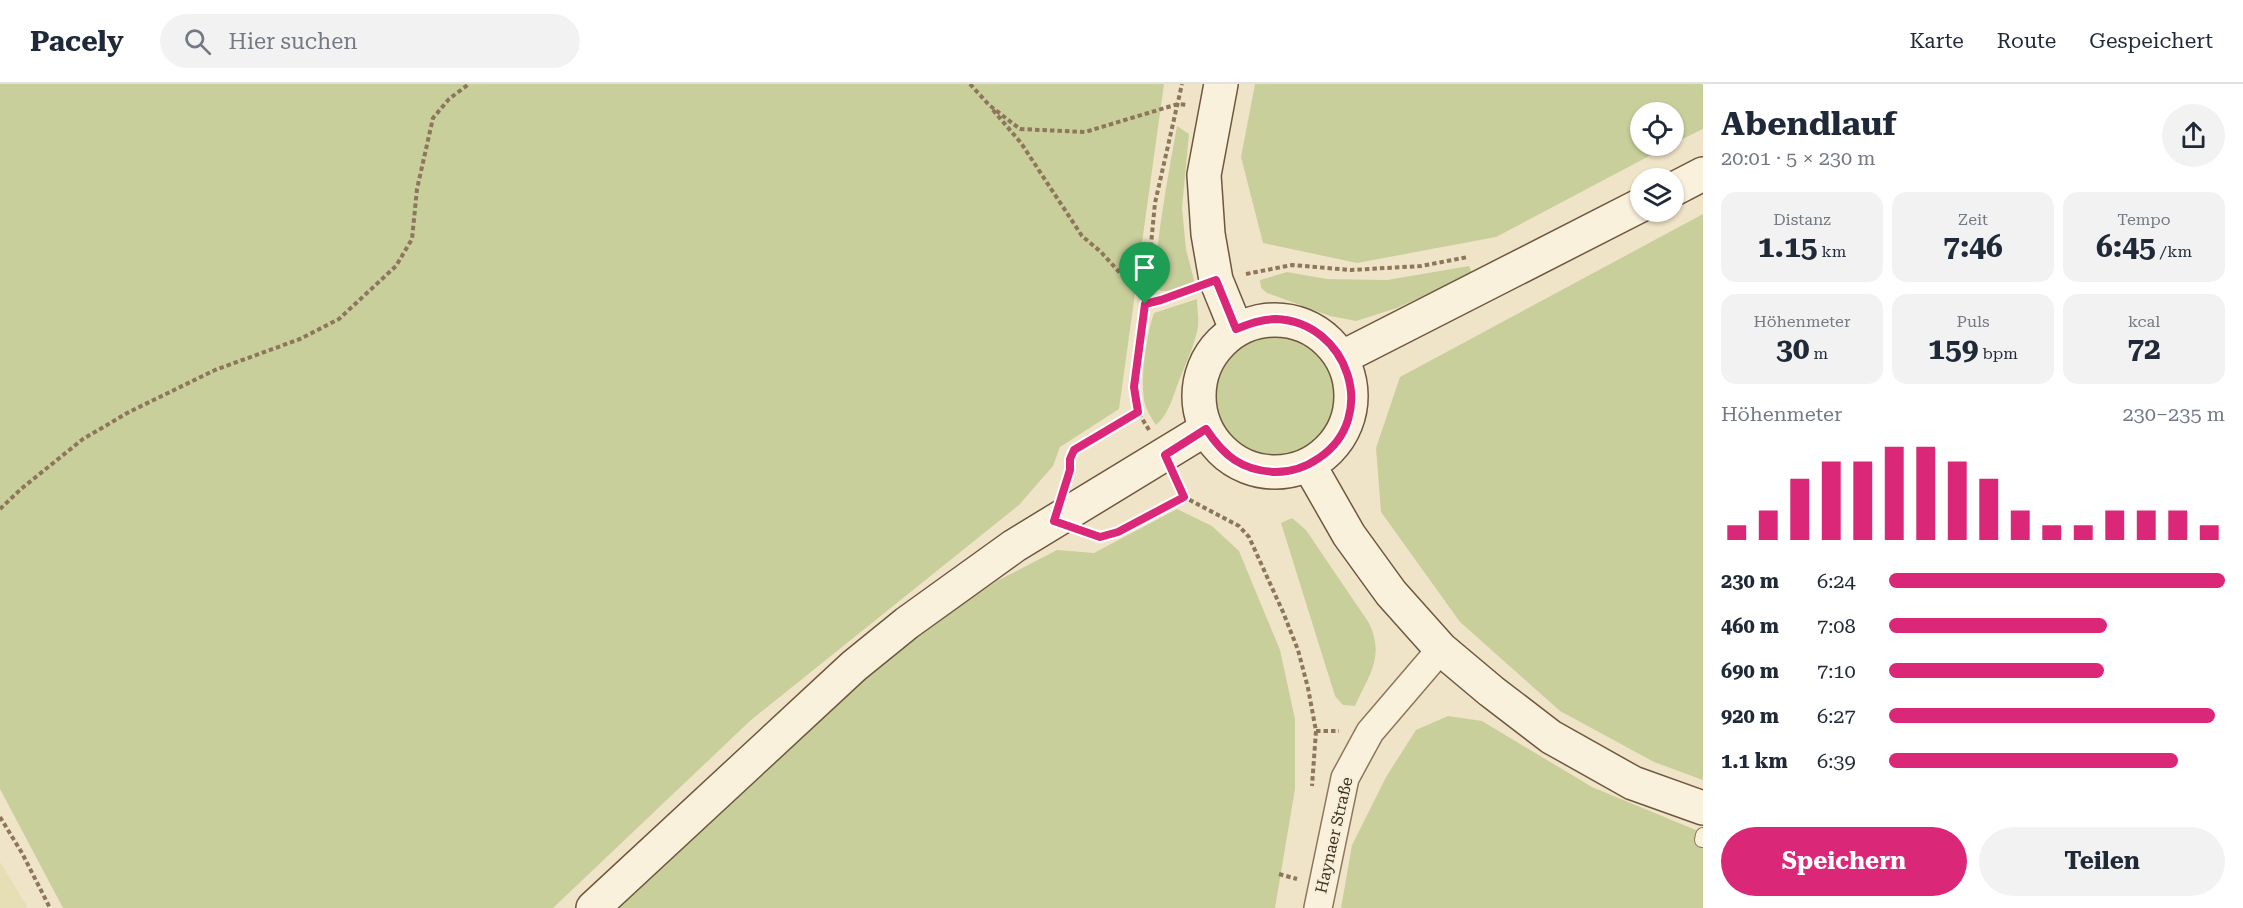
<!DOCTYPE html>
<html lang="de">
<meta charset="utf-8">
<style>
body{margin:0;font-family:"Roboto Serif",serif;background:#f2f2f3;color:#1f2937;height:100vh;display:flex;flex-direction:column;font-size:22px;white-space:nowrap}
*{box-sizing:border-box;margin:0}
p{font-size:20px;color:#747a83}
.icon{flex:none;width:33px;height:33px;fill:none;stroke:currentColor;stroke-width:2;stroke-linecap:round;stroke-linejoin:round}
.map{position:relative;flex:1;overflow:hidden}
.sheet{display:flex;flex-direction:column;background:#fff;width:540px}
.sheet>*{flex:none}
.tools{position:absolute;left:1630px;top:18px;display:grid;gap:12px}
.tools a{display:grid;place-items:center;width:54px;height:54px;border-radius:50%;background:#fff;box-shadow:0 2px 4px #0004;font-size:30px}
.pin{position:absolute;display:grid;place-items:center;width:51px;height:51px;color:#fff;margin:-62px -26px;border-radius:50% 50% 50% 0;rotate:-45deg;box-shadow:0 0 6px #0007}
.pin .icon{rotate:45deg}
.round{display:grid;place-items:center;flex:none;width:63px;height:63px;border-radius:32px;background:#f2f2f3}
.overview{display:flex;align-items:center;justify-content:space-between;height:102px;padding:0 18px}
h1{font-size:33px;font-weight:700;line-height:45px}
.stats{display:grid;grid-template-columns:repeat(3,1fr);gap:9px;height:102px;padding:6px 18px}
.stats div{display:grid;align-content:center;border-radius:15px;background:#f2f2f3;text-align:center}
.stats b{font-size:30px;font-weight:700}
.stats small{font-size:16px;font-weight:400}
.stats p{font-size:16px}
.chart{height:168px;padding:12px 18px}
.chart p{display:flex;justify-content:space-between}
.chart svg{width:100%;height:108px;margin-top:6px;stroke:#db2777;stroke-width:6}
.primary-button{display:flex;gap:12px;margin-top:auto;padding:12px 18px}
.primary-button a{flex:1;height:69px;border-radius:36px;background:#db2777;color:#fff;font-size:24px;font-weight:700;line-height:69px;text-align:center}
.primary-button a+a{background:#f2f2f3;color:#1f2937}
ul{padding:0 18px;list-style:none;font-size:20px}
li{display:grid;grid-template-columns:96px 72px 1fr;align-items:center;height:45px}
li i{height:15px;border-radius:8px;background:#db2777}
header{display:flex;align-items:center;gap:36px;box-sizing:border-box;height:84px;padding:0 30px;background:#fff;border-bottom:2px solid #e0e1e3}
header strong{font-size:28px}
nav{display:flex;gap:33px;margin-inline-start:auto;font-size:21px}
.search{width:420px;height:54px;background:#f2f2f3;display:flex;align-items:center;gap:15px;box-sizing:border-box;padding:0 21px;border-radius:33px;color:#747a83;font-size:22px}
main{display:flex;flex:1;min-height:0}
.map>svg:first-child{display:block}
.farmland{fill:#e6deb5}
.green{fill:#c9cf9b}
.lines{fill:none;stroke-linecap:round;stroke-linejoin:round}
.lane-casing{stroke:#8d765c;stroke-width:16}
.street-casing{stroke:#8d765c;stroke-width:30}
.secondary-casing{stroke:#6f573f;stroke-width:36}
.path{stroke:#8d765c;stroke-width:4;stroke-dasharray:4.5 3;stroke-linecap:butt}
.lane{stroke:#faf1dc;stroke-width:14}
.street{stroke:#faf1dc;stroke-width:27}
.secondary{stroke:#faf1dc;stroke-width:33}
.route-casing{stroke:#fff;stroke-width:12}
.route{stroke:#db2777;stroke-width:8}
.labels{text-anchor:middle;dominant-baseline:central;stroke-width:4.5;stroke-linejoin:round;paint-order:stroke}
.street-label{font-size:16px;fill:#3d2e20;stroke:#f7eed8}
</style>
<header>
<strong>Pacely</strong>
<div class="search"><svg class="icon" aria-label="search" viewBox="0 0 24 24"><circle cx="10" cy="10" r="6"/><path d="M15 15l6 6"/></svg>Hier suchen</div>
<nav><a>Karte</a><a>Route</a><a>Gespeichert</a></nav>
</header>
<main>
<div class="map">
<svg width="1703" height="824" viewBox="0 0 1703 824">
<rect width="100%" height="100%" fill="#f0e4c8"/>
<path class="farmland" d="M 0,778 L 28,824 L 0,824 Z"/>
<path class="green" d="M 0,0 L 1164,0 L 1119,325 L 1060,363 L 1053,382 L 1019,421 L 751,636 L 553,824 L 63,824 L 0,705 Z
M 1255,0 L 1703,0 L 1703,45 L 1674,59 L 1674,28 L 1641,28 L 1641,62 L 1668,62 L 1496,153 L 1357,179 L 1263,159 L 1241,73 Z
M 1177,42 L 1189,50 L 1182,124 L 1186,165 L 1195,200 C 1181,204 1166,212 1153,203 C 1158,149 1167,96 1177,42 Z
M 1703,130 L 1703,696 L 1654,678 L 1560,627 L 1460,538 L 1381,428 L 1376,364 L 1400,293 Z
M 1469,182 L 1472,189 L 1397,224 L 1356,237 L 1330,232 L 1267,209 L 1261,204 L 1260,196 L 1287,188 L 1327,195 L 1387,196 Z
M 1197,215 C 1197,224 1199,234 1198,243 C 1195,260 1187,276 1181,292 C 1173,310 1171,328 1156,341 C 1152,335 1147,327 1145,320 C 1139,299 1147,248 1154,229 Z
M1216 312a65 65 0 1 1 130 0a65 65 0 1 1-130 0Z
M 1177,425 L 1212,442 L 1239,467 L 1280,566 L 1295,635 L 1295,705 L 1275,824 L 615,824 L 807,642 L 926,545 L 997,497 L 1057,466 L 1094,469 Z
M 1292,434 L 1306,446 L 1369,539 C 1385,573 1369,591 1355,622 L 1343,621 L 1335,612 L 1281,439 Z
M 1448,632 L 1482,637 L 1592,703 L 1703,749 L 1703,824 L 1341,824 L 1352,761 L 1386,693 L 1416,646 Z"/>
<g class="lines">
<defs>
<path id="lane" d="M 1702,756 L 1703,751"/>
<path id="street" d="M 1318,824 L 1345,694 L 1370,648 L 1441,565"/>
<path id="secondary" d="M 1221,0 L 1204,91 L 1208,150 L 1216,196 L 1236,245
M 1674,105 L 1703,90
M1199 312a76 76 0 1 1 152 0a76 76 0 1 1-152 0Z
M 1341,274 L 1641,121
M 1309,381 L 1349,451 L 1391,509 L 1441,565 L 1491,607 L 1551,653 L 1633,699 L 1703,724
M 593,824 L 854,582 L 907,539 L 1014,462 L 1206,345"/>
</defs>
<use href="#lane" class="lane-casing"/>
<use href="#street" class="street-casing"/>
<use href="#secondary" class="secondary-casing"/>
<path class="path" d="M 970,0 L 989,21 L 1020,45 L 1085,48 L 1178,20 L 1188,21
M 993,26 L 1021,59 L 1082,152 L 1101,168 L 1120,189 L 1146,212
M 1246,190 L 1292,181 L 1351,186 L 1421,182 L 1468,173
M 1145,220 L 1187,207
M 1149,346 L 1138,328 L 1134,303 L 1146,212 L 1155,119 L 1182,0
M 1068,392 L 1070,375 L 1074,366 L 1138,328
M 1177,398 L 1184,413 L 1239,442 L 1249,453 L 1283,528 L 1298,566 L 1308,604 L 1316,647 L 1312,702
M 0,425 L 21,405 L 83,355 L 129,328 L 215,286 L 300,255 L 339,235 L 396,182 L 412,155 L 417,105 L 433,34 L 449,15 L 469,0
M 1093,451 C 1113,458 1164,423 1184,413
M 1316,647 L 1339,647
M 0,733 L 22,769 L 50,824
M 1279,790 L 1297,795"/>
<use href="#lane" class="lane"/>
<use href="#street" class="street"/>
<use href="#secondary" class="secondary"/>
</g>
<g class="lines">
<defs>
<path id="route" d="M 1216,196 L 1236,245 C 1249,240 1262,235 1276,235 C 1348,238 1380,333 1319,374 C 1306,383 1291,388 1276,388 C 1242,387 1224,372 1206,345 L 1165,371 L 1184,413 L 1118,448 L 1100,453 L 1054,437 L 1070,386 L 1070,375 L 1074,366 L 1138,328 L 1134,303 L 1145,220 L 1161,216 Z"/>
</defs>
<use href="#route" class="route-casing"/>
<use href="#route" class="route"/>
</g>
<g class="labels">
<g class="street-label">
<text transform="translate(1334 751) rotate(-77)">Haynaer Straße</text>
</g>
</g>
</svg>
<div class="tools">
<a><svg class="icon" aria-label="locate" viewBox="0 0 24 24"><circle cx="12" cy="12" r="6"/><path d="M12 2v4M12 18v4M2 12h4M18 12h4"/></svg></a>
<a><svg class="icon" aria-label="layers" viewBox="0 0 24 24"><path d="M12 4l9 5-9 5-9-5zM3 14l9 5 9-5"/></svg></a>
</div>
<div class="pin" style="left:1145px;top:220px;background:#1e9e55"><svg class="icon" aria-label="arrive" viewBox="0 0 24 24"><path d="M6 21V4h12l-3 4 3 4H6"/></svg></div>
</div>
<section class="sheet">
<div class="overview"><div><h1>Abendlauf</h1><p>20:01 · 5 × 230 m</p></div><a class="round"><svg class="icon" aria-label="share" viewBox="0 0 24 24"><path d="M12 15V3M7 8l5-5 5 5M5 13v7h14v-7"/></svg></a></div>
<div class="stats">
<div><p>Distanz</p><b>1.15<small> km</small></b></div>
<div><p>Zeit</p><b>7:46</b></div>
<div><p>Tempo</p><b>6:45<small> /km</small></b></div>
</div>
<div class="stats">
<div><p>Höhenmeter</p><b>30<small> m</small></b></div>
<div><p>Puls</p><b>159<small> bpm</small></b></div>
<div><p>kcal</p><b>72</b></div>
</div>
<div class="chart"><p><span>Höhenmeter</span>230–235 m</p>
<svg viewBox="0 0 160 44" preserveAspectRatio="none"><path d="M5 44V38M15 44V32M25 44V19M35 44V12M45 44V12M55 44V6M65 44V6M75 44V12M85 44V19M95 44V32M105 44V38M115 44V38M125 44V32M135 44V32M145 44V32M155 44V38"/></svg>
</div>
<ul>
<li><b>230 m</b>6:24<i style="width:100%"></i></li>
<li><b>460 m</b>7:08<i style="width:65%"></i></li>
<li><b>690 m</b>7:10<i style="width:64%"></i></li>
<li><b>920 m</b>6:27<i style="width:97%"></i></li>
<li><b>1.1 km</b>6:39<i style="width:86%"></i></li>
</ul>
<div class="primary-button"><a>Speichern</a><a>Teilen</a></div>
</section>
</main>
